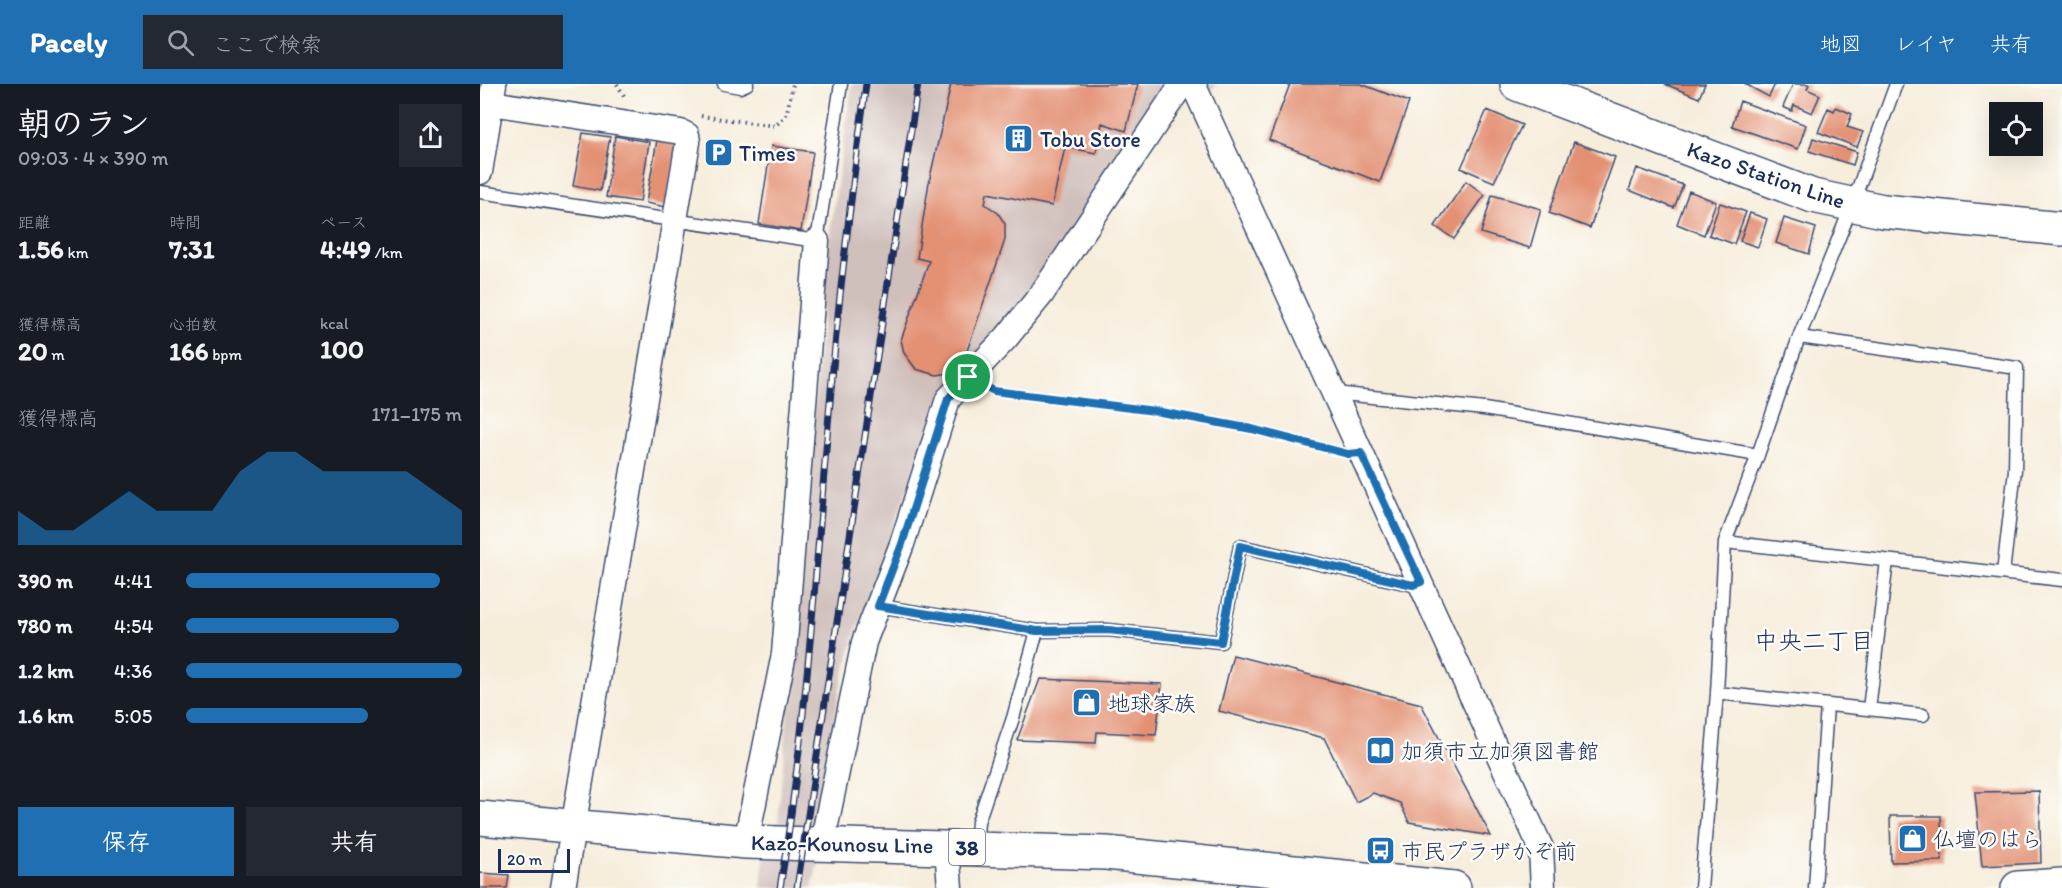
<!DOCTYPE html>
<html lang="ja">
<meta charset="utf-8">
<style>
body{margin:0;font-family:Itim,"Klee One",sans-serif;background:#242831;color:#f1f3f6;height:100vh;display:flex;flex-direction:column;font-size:22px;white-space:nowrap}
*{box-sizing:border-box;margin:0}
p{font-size:20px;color:#9ea1a6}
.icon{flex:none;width:33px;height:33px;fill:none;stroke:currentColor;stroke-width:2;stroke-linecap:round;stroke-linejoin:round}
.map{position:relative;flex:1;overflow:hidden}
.sheet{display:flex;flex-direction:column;background:#171b24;width:480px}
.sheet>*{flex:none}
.tools{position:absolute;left:1509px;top:18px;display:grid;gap:12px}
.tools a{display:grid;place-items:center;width:54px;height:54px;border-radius:0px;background:#171b24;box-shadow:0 6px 24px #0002;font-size:30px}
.scale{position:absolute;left:18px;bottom:15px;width:72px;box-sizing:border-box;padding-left:6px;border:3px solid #1b2f5e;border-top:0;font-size:16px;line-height:21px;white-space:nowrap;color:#1b2f5e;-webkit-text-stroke:4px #fdfcf7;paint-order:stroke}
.pin{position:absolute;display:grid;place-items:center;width:51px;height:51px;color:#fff;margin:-26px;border:3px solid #fff;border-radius:50%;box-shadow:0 2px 6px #0007}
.round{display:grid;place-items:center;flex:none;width:63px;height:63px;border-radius:0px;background:#242831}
.summary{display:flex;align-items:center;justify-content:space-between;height:102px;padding:0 18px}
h1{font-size:33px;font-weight:700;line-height:45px}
.stats{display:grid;grid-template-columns:repeat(3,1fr);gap:9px;height:102px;padding:6px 18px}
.stats div{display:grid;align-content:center}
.stats b{font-size:26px;font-weight:700}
.stats small{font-size:16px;font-weight:400}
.stats p{font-size:16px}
.chart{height:168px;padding:12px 18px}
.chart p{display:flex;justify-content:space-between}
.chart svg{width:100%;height:108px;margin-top:6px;fill:#1f6fb2;opacity:.7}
.action{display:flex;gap:12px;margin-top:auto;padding:12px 18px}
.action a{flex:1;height:69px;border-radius:0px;background:#1f6fb2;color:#fff;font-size:24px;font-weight:700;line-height:69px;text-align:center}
.action a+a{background:#242831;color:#f1f3f6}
ul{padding:0 18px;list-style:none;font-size:20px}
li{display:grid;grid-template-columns:96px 72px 1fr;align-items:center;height:45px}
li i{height:15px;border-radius:8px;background:#1f6fb2}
header{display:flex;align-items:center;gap:36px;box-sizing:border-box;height:84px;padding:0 30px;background:#1f6fb2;color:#fff}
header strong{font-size:28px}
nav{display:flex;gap:33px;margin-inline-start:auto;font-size:21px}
.search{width:420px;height:54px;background:#242831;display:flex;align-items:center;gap:15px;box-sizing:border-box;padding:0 21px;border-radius:0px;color:#9ea1a6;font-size:22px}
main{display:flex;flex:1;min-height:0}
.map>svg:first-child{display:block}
.industrial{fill:#d0c0bc}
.building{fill:#e39073}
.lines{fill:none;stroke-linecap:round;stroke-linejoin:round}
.lane-casing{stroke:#3c4c71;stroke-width:15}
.street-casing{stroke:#3c4c71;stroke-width:27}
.secondary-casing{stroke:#3c4c71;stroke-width:36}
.primary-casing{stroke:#3c4c71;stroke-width:36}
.path{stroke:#3c4c71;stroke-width:4;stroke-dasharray:1.5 4.5;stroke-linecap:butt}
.lane{stroke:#fff;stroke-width:12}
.street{stroke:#fff;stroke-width:24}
.secondary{stroke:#fff;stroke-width:33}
.primary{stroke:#fff;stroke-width:33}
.rail-casing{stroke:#1b2f5e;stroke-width:7}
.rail{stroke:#fdfcf7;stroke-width:4.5;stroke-dasharray:14;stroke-linecap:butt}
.route-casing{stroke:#fff;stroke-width:12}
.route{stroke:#1f6fb2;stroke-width:8}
.labels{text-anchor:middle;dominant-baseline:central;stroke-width:5;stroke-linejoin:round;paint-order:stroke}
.shield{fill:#fdfcf7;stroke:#5f6c8c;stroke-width:1.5}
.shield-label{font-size:21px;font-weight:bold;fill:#1b2f5e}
.poi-label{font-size:22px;fill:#1b2f5e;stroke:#fdfcf7;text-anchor:start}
.street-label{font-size:22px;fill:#1b2f5e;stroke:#fdfcf7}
.neighbourhood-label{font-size:24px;fill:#1b2f5e;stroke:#fdfcf7}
</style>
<header>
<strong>Pacely</strong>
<div class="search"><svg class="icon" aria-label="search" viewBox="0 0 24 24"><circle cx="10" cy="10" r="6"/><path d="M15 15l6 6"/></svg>ここで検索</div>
<nav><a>地図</a><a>レイヤ</a><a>共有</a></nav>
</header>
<main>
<section class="sheet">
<div class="summary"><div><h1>朝のラン</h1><p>09:03 · 4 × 390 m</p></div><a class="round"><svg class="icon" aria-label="share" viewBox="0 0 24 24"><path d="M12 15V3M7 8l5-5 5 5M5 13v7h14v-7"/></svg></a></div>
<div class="stats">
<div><p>距離</p><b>1.56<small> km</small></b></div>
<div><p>時間</p><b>7:31</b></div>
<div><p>ペース</p><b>4:49<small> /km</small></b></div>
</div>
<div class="stats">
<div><p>獲得標高</p><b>20<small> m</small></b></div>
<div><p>心拍数</p><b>166<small> bpm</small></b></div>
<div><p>kcal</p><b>100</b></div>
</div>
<div class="chart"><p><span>獲得標高</span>171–175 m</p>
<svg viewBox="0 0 160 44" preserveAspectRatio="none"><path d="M0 44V30L10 38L20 38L30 30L40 22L50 30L60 30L70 30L80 14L90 6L100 6L110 14L120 14L130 14L140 14L150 22L160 30V44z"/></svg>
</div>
<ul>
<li><b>390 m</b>4:41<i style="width:92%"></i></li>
<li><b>780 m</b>4:54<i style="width:77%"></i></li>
<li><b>1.2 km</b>4:36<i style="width:100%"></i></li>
<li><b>1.6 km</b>5:05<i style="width:66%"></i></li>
</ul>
<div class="action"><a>保存</a><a>共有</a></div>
</section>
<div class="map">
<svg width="1582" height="804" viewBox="0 0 1582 804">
<rect width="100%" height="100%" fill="#fdfcf7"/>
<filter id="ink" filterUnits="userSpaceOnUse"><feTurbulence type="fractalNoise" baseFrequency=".0167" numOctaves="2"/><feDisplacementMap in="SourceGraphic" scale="12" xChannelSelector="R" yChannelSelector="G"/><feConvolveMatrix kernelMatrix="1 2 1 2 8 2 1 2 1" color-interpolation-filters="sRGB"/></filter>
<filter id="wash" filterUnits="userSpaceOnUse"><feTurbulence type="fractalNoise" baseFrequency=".008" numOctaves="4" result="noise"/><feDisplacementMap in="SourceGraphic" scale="24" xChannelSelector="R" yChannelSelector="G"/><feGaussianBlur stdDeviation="1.35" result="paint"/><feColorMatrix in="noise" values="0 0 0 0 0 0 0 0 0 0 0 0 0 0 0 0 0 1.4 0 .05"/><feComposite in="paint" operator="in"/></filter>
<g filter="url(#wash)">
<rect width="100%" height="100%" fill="#f6eddb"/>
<path class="industrial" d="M 372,0 L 737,0 L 725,13 L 685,2 L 547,212 L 457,322 L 374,554 L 360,604 L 338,735 L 333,749 L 297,748 L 348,161 Z
M 284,772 L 339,774 L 332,804 L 281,804 Z"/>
<g id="blocks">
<path class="building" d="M 471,0 L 658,0 L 646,47 L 622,39 L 616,69 L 585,63 L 572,122 L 507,109 L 505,120 L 518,129 L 525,140 L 525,156 L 487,267 L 478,281 L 469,289 L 457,291 L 436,285 L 424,269 L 421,256 L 449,177 L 437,174 L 449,98 Z
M 810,0 L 881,0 L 929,18 L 900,98 L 789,56 Z
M 1185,0 L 1225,0 L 1219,14 Z
M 1265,0 L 1295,0 L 1289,13 Z
M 1313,0 L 1328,0 L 1329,1 L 1327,5 L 1340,11 L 1332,29 L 1314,21 L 1312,27 L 1303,23 Z
M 1260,17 L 1326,41 L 1318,65 L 1252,42 Z
M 1356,23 L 1372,30 L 1367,43 L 1383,48 L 1377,63 L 1338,48 L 1348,24 L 1354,27 Z
M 1007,26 L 1042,41 L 1014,98 L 981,84 Z
M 103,49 L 130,53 L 120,107 L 93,102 Z
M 135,52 L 169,58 L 160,118 L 126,113 Z
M 1333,54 L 1377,68 L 1373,81 L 1329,67 Z
M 177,56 L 198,60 L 186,123 L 166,119 Z
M 1094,58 L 1135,73 L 1110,144 L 1069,129 Z
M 291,62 L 333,68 L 321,147 L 279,140 Z
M 1157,84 L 1203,101 L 1194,124 L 1149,106 Z
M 986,97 L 1005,111 L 974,155 L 955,142 Z
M 1209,107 L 1236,118 L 1224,151 L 1197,140 Z
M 1012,111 L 1061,125 L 1050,164 L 1001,149 Z
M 1240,119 L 1266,128 L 1254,160 L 1229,151 Z
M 1270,129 L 1287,135 L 1278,163 L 1260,157 Z
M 1304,134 L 1336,144 L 1329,170 L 1296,159 Z
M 753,571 L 941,620 L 1011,752 L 929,738 L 920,719 L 893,709 L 876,718 L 844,654 L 739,627 Z
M 560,595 L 682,600 L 676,651 L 617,648 L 616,659 L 537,656 Z
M 1559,707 L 1561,779 L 1502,782 L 1495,708 Z
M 1410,732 L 1461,732 L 1462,777 L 1411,778 Z
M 0,789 L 29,791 L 27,804 L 0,804 Z
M 763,796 L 790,800 L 790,804 L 754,804 Z"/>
</g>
</g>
<g filter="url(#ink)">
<use href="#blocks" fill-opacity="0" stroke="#3c4c71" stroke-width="1.5"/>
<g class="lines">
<defs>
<path id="lane" d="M 244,0 L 260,3 L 267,0
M 0,108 L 337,157 L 361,0
M 1319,253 L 1537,284 L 1535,386 L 1523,489
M 855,309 L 1004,325 L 1278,371
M 1245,458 L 1582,496
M 398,522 L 557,547 L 628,546 L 741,558 L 760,462 L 933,501 L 941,498
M 1237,609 L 1443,631
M 1389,625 L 1407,477
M 496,764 L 498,738 L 533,634 L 557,547
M 1221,804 L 1237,609 L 1245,458 L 1278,371 L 1319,253 L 1372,121 L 1416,0
M 1335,804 L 1347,621"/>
<path id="street" d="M 713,0 L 1061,764 L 1063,804
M 11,19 L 201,48 L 207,51 L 208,58 L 83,804
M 0,88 L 14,0
M 266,758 L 304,570 L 337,157
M 342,760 L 384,558 L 422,460 L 468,315 L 526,254 L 561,211 L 702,0
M 467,763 L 470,804"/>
<path id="secondary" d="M 1037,0 L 1333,112 L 1403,127 L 1582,145"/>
<path id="primary" d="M 0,734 L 266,758 L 626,769 L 974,804
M 1538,804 L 1582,801"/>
</defs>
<use href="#lane" class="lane-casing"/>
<use href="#street" class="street-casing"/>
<use href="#secondary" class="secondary-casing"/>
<use href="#primary" class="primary-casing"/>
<path class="path" d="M 137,0 L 146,15
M 221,32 L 295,42 L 306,32 L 313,0
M 510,305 L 514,307 L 675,327 L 772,345 L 853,366"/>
<use href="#lane" class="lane"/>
<use href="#street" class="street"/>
<use href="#secondary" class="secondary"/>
<use href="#primary" class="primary"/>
<defs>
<path id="rail" d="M 300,804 C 332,611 339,415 359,221 C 367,147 376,74 386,0
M 317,804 L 438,0"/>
</defs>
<use href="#rail" class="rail-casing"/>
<use href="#rail" class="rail"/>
</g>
</g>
<g class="lines" filter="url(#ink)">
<defs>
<path id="route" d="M 488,293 L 514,307 L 675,327 L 772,345 L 868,370 L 881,369 L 941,498 L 933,501 L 760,462 L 741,558 L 628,546 L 557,547 L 398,522 L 422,460 L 468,315 Z"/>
</defs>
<use href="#route" class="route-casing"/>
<use href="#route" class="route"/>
</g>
<defs>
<symbol id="building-square" viewBox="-11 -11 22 22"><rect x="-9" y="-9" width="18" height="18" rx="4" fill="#1f6fb2" stroke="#fdfcf7"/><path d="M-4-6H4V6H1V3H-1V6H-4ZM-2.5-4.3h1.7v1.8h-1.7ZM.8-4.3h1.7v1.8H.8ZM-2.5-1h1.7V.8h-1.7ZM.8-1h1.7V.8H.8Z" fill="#fff"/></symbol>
<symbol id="parking-square" viewBox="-11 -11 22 22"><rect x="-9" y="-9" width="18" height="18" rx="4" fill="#1f6fb2" stroke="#fdfcf7"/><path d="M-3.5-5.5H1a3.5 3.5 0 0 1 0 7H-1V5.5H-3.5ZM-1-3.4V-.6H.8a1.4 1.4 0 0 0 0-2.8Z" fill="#fff"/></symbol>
<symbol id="shop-square" viewBox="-11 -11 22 22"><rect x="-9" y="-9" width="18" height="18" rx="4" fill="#1f6fb2" stroke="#fdfcf7"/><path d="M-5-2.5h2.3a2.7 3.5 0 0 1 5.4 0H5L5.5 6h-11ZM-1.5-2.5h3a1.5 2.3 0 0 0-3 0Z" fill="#fff"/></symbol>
<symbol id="library-square" viewBox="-11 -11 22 22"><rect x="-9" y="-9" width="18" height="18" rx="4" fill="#1f6fb2" stroke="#fdfcf7"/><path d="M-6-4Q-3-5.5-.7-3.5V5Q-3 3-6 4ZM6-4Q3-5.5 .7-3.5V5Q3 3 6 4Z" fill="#fff"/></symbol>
<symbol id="bus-square" viewBox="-11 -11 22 22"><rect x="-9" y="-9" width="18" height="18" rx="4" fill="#1f6fb2" stroke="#fdfcf7"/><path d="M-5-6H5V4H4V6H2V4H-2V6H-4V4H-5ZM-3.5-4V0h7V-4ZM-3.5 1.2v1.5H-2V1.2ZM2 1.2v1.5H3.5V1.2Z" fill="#fff"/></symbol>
</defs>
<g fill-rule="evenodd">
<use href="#building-square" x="522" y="38" width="33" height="33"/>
<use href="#parking-square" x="222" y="52" width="33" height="33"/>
<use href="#shop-square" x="590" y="602" width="33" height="33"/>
<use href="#library-square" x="884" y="650" width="33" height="33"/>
<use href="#shop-square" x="1416" y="738" width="33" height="33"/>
<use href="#bus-square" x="884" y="750" width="33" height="33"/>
</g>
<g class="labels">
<rect class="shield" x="469" y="745" width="36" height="36" rx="4.5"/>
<g class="shield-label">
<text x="487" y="763">38</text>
</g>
<g class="poi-label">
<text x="560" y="55">Tobu Store</text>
<text x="259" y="69">Times</text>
<text x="628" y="619">地球家族</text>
<text x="921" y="667">加須市立加須図書館</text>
<text x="1453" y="755">仏壇のはら</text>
<text x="921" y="767">市民プラザかぞ前</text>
</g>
<g class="street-label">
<text transform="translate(1286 91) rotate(19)">Kazo Station Line</text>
<text transform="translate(362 760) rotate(1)">Kazo-Kounosu Line</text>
</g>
<g class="neighbourhood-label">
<text x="1334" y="556">中央二丁目</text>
</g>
</g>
</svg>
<div class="tools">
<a><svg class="icon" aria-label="locate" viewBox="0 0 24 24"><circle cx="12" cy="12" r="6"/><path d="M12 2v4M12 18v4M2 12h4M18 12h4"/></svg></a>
</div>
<div class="scale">20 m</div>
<div class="pin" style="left:488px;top:293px;background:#1e9e55"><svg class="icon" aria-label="arrive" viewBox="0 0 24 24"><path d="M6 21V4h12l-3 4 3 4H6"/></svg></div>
</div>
</main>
